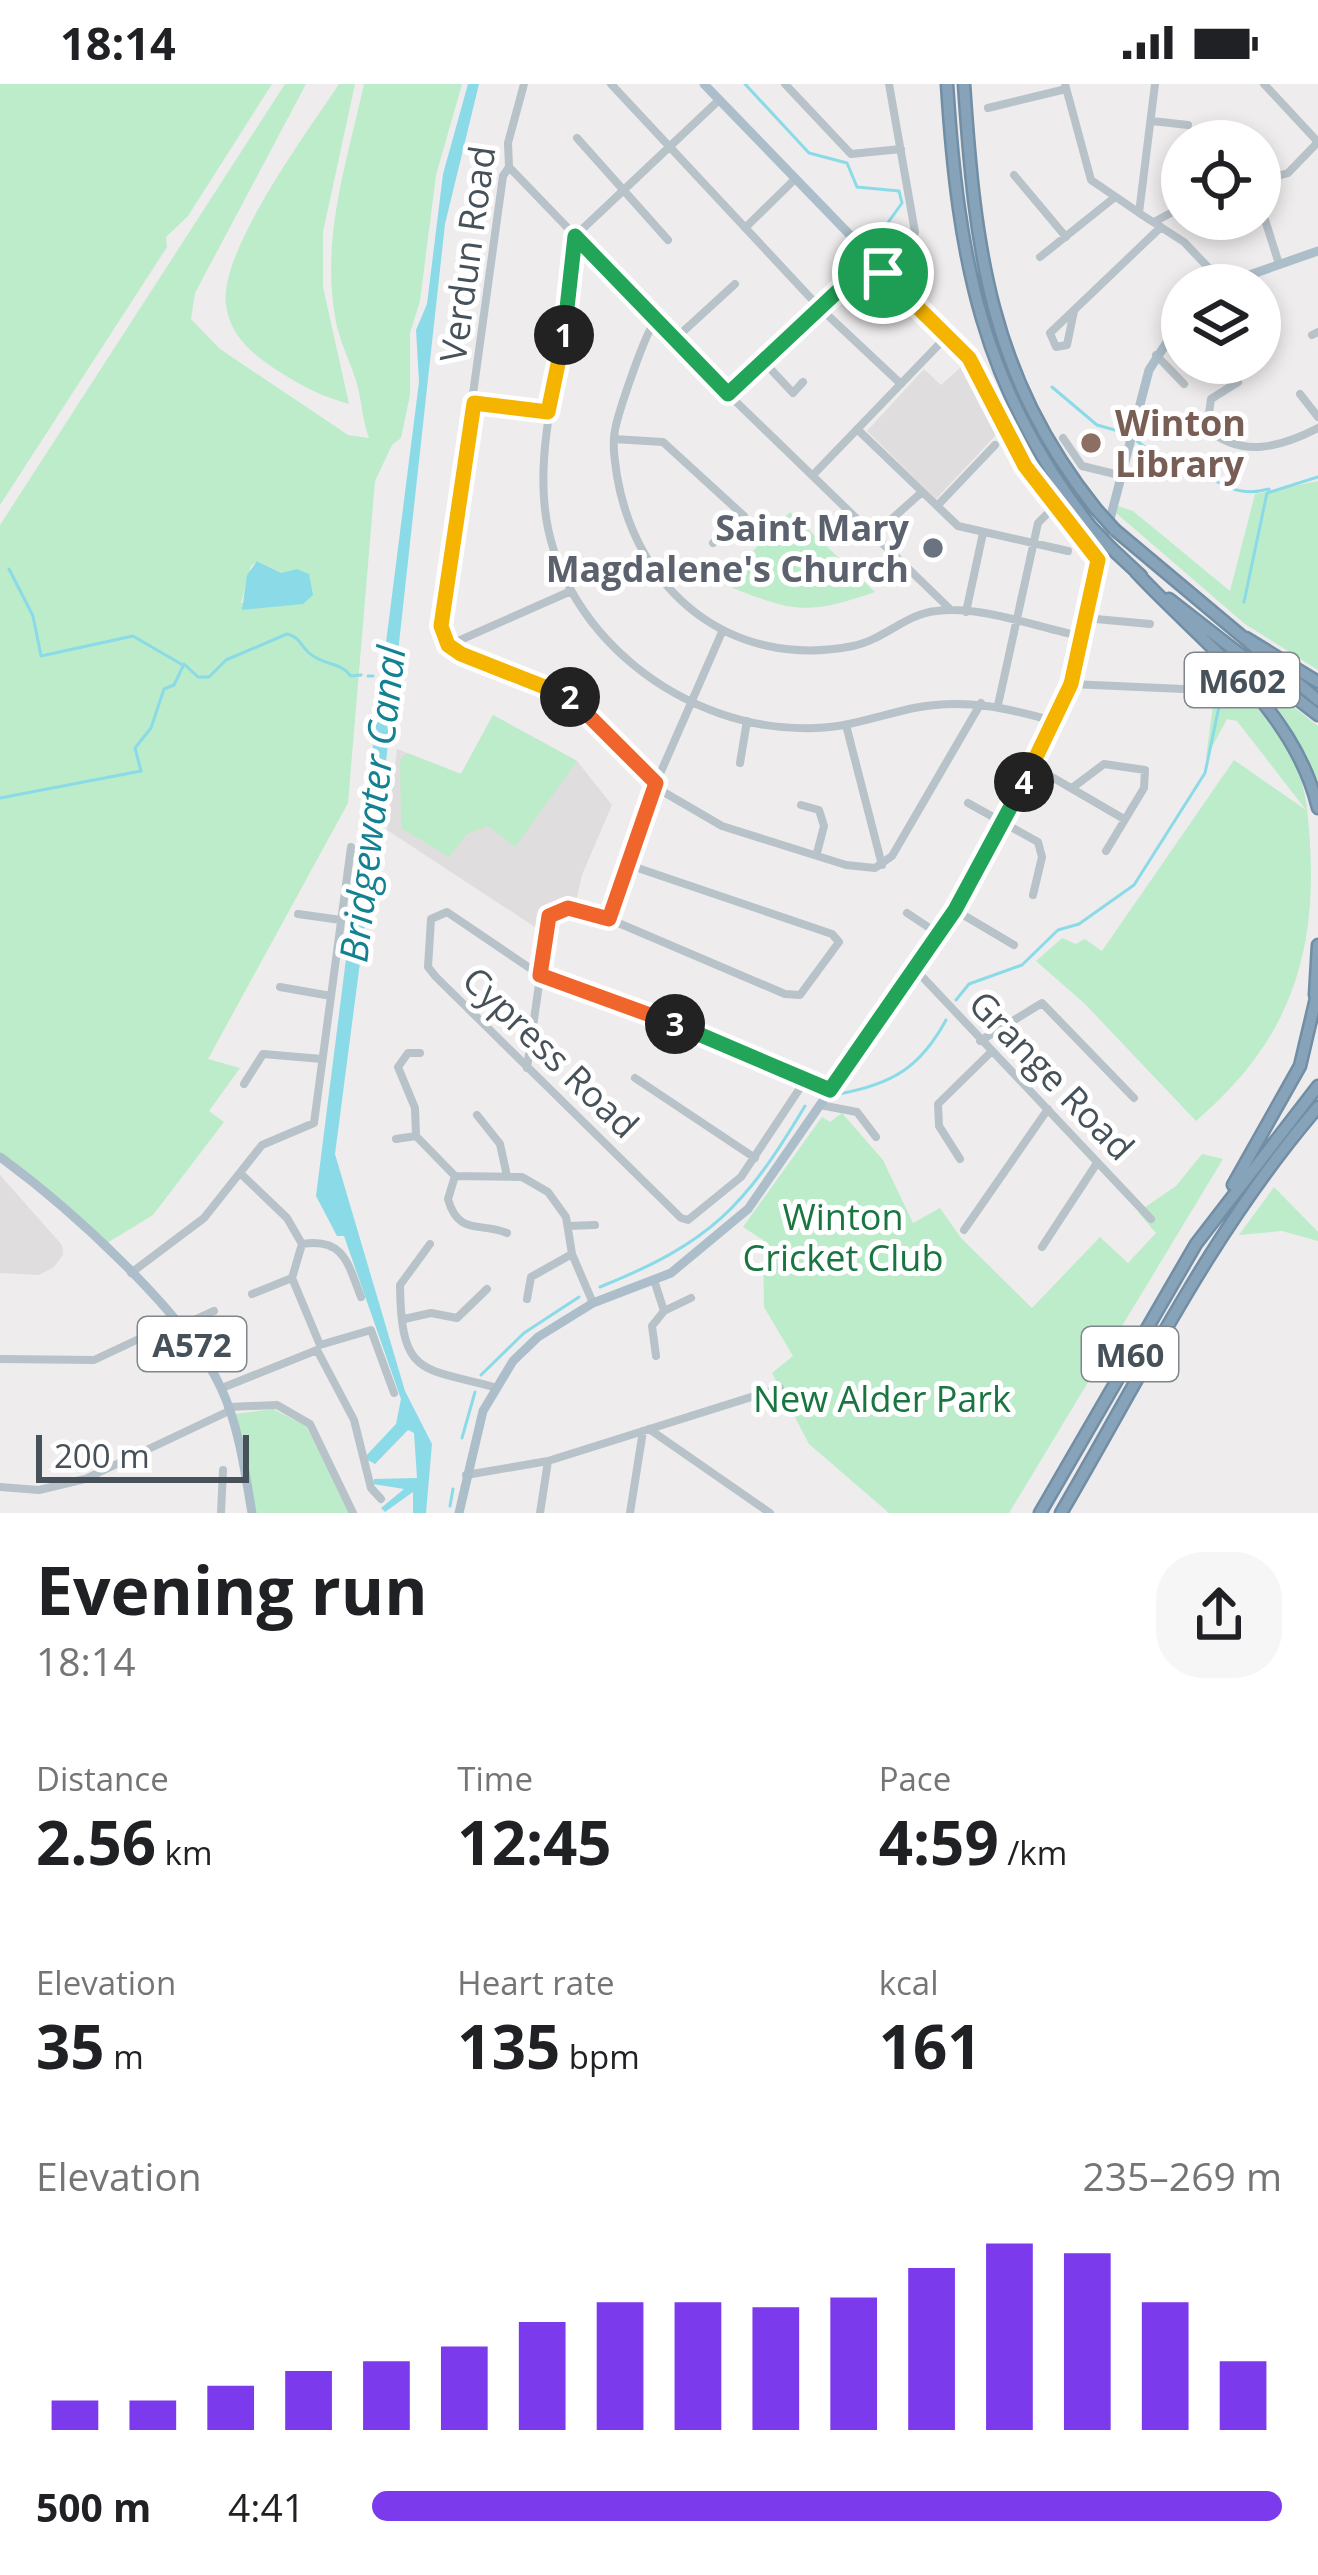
<!DOCTYPE html>
<meta charset="utf-8">
<style>
body{margin:0;font-family:"Open Sans",sans-serif;background:#f6f6f6;color:#202124;height:100vh;display:flex;flex-direction:column;font-size:45px;white-space:nowrap}
*{box-sizing:border-box;margin:0}
p{font-size:39px;color:#757577}
.icon{flex:none;width:66px;height:66px;fill:none;stroke:currentColor;stroke-width:2;stroke-linecap:round;stroke-linejoin:round}
.map{position:relative;height:1429px;overflow:hidden}
.sheet{display:flex;flex-direction:column;background:#fff;flex:1}
.sheet>*{flex:none}
.fabs{position:absolute;left:1161px;top:36px;display:grid;gap:24px}
.fabs a{display:grid;place-items:center;width:120px;height:120px;border-radius:50%;background:#fff;box-shadow:0 6px 18px #0003;font-size:60px}
.scale{position:absolute;left:36px;bottom:30px;width:213px;box-sizing:border-box;padding-left:12px;border:6px solid #465159;border-top:0;font-size:33px;line-height:42px;white-space:nowrap;color:#465159;-webkit-text-stroke:9px #fff;paint-order:stroke}
.pin{position:absolute;display:grid;place-items:center;width:102px;height:102px;color:#fff;margin:-51px;border:6px solid #fff;border-radius:50%;box-shadow:0 3px 12px #0007}
.km{position:absolute;width:60px;height:60px;margin:-30px;border-radius:50%;background:#222;color:#fff;font-size:33px;line-height:60px;text-align:center}
.round{display:grid;place-items:center;flex:none;width:126px;height:126px;border-radius:48px;background:#f6f6f6}
.headline{display:flex;align-items:center;justify-content:space-between;height:204px;padding:0 36px}
h1{font-size:66px;font-weight:700;line-height:90px}
.figures{display:grid;grid-template-columns:repeat(3,1fr);gap:18px;height:204px;padding:12px 36px}
.figures div{display:grid;align-content:center}
.figures b{font-size:60px;font-weight:700}
.figures small{font-size:33px;font-weight:400}
.figures p{font-size:33px}
.chart{height:336px;padding:24px 36px}
.chart p{display:flex;justify-content:space-between}
.chart svg{width:100%;height:216px;margin-top:12px;stroke:#7c3aed;stroke-width:6}
ul{padding:0 36px;list-style:none;font-size:39px}
li{display:grid;grid-template-columns:192px 144px 1fr;align-items:center;height:90px}
li i{height:30px;border-radius:15px;background:#7c3aed}
.status{display:flex;justify-content:space-between;align-items:center;height:84px;padding:0 60px;background:#fff;direction:ltr}
.status svg{height:33px;fill:currentColor}
.map>svg:first-child{display:block}
.education{fill:#e0ddde}
.green{fill:#bcecca;fill-rule:evenodd}
.water{fill:#8adbe7}
.lines{fill:none;stroke-linecap:round;stroke-linejoin:round}
.stream{stroke:#8adbe7;stroke-width:3}
.highway-casing{stroke:#718ea5;stroke-width:15}
.minor{stroke:#b8c2c9;stroke-width:8}
.major{stroke:#adbecb;stroke-width:9}
.highway{stroke:#86a3ba;stroke-width:10}
.highway-bridge-casing{stroke:#718ea5;stroke-width:15;stroke-linecap:butt}
.highway-bridge{stroke:#86a3ba;stroke-width:10}
.split-1-casing{stroke:#fff;stroke-width:24}
.split-2-casing{stroke:#fff;stroke-width:24}
.split-3-casing{stroke:#fff;stroke-width:24}
.split-4-casing{stroke:#fff;stroke-width:24}
.split-5-casing{stroke:#fff;stroke-width:24}
.split-1{stroke:#22a559;stroke-width:15}
.split-2{stroke:#f5b400;stroke-width:15}
.split-3{stroke:#f0652b;stroke-width:15}
.split-4{stroke:#22a559;stroke-width:15}
.split-5{stroke:#f5b400;stroke-width:15}
.education-dot{fill:#8d6e63;stroke:#fff;stroke-width:4.5}
.worship-dot{fill:#6b7280;stroke:#fff;stroke-width:4.5}
.labels{text-anchor:middle;dominant-baseline:central;stroke-width:10;stroke-linejoin:round;paint-order:stroke}
.shield{fill:#fff;stroke:#7e858b;stroke-width:3}
.shield-label{font-size:33px;font-weight:bold;fill:#465159}
.street-label{font-size:36px;fill:#465159;stroke:#fff}
.education-label{font-size:36px;font-weight:bold;fill:#785e54;stroke:#fff;text-anchor:start}
.worship-label{font-size:36px;font-weight:bold;fill:#5b616d;stroke:#fff;text-anchor:end}
.park-label{font-size:36px;fill:#1a7641;stroke:#fff}
.water-label{font-size:39px;font-style:italic;fill:#128191;stroke:#fff}
</style>
<div class="status"><b>18:14</b><svg viewBox="0 0 49 12"><path d="M0 12V9h3v3zM5 12V6h3v6zM10 12V3h3v9zM15 12V0h3v12zM26 1h20v11H26zM47 4h2v5h-2z"/></svg></div>
<div class="map">
<svg width="1318" height="1429" viewBox="0 0 1318 1429">
<rect width="100%" height="100%" fill="#efeced"/>
<path class="education" d="M 963,281 L 997,350 L 936,415 L 867,347 L 924,285 L 941,301 Z
M 493,631 L 577,677 L 612,721 L 582,791 L 576,819 L 553,819 L 541,847 L 387,746 L 397,665 L 461,690 Z
M 0,1091 L 62,1161 L 63,1171 L 54,1183 L 39,1191 L 0,1189 Z"/>
<path class="green" d="M 0,0 L 272,0 L 188,132 L 166,153 L 167,163 L 0,421 Z
M 285,0 L 306,0 L 195,209 L 191,235 L 220,265 L 348,351 L 369,354 C 362,335 362,318 357,300 C 351,279 340,259 336,238 C 320,156 347,78 364,0 L 462,0 L 436,91 L 420,217 L 410,249 L 410,311 L 401,354 L 392,361 L 375,397 L 348,719 L 208,975 L 240,984 L 209,1027 L 224,1038 L 153,1131 L 107,1159 L 0,1074 L 0,441 ZM 258,477 L 281,489 L 303,520 L 241,519 L 251,482 Z
M 339,0 L 355,0 L 323,148 L 323,203 L 349,320 C 320,312 300,301 275,285 C 252,270 229,250 226,220 C 219,167 308,47 339,0 Z
M 1318,397 L 1318,586 L 1245,540 L 1116,429 L 1118,422 L 1133,427 L 1230,507 L 1255,410 Z
M 790,428 L 875,508 C 802,533 793,527 722,500 Z
M 1230,573 L 1318,642 L 1318,696 L 1284,633 Z
M 1240,603 C 1257,625 1277,646 1290,670 C 1306,698 1308,728 1310,759 C 1317,877 1286,960 1196,1037 L 1085,920 L 1036,877 L 1062,854 L 1076,860 L 1085,855 L 1102,867 L 1234,676 L 1306,726 L 1237,637 L 1227,635 L 1206,674 L 1214,613 L 1229,615 Z
M 493,631 L 577,677 L 515,763 L 488,742 L 467,750 L 449,773 L 401,744 L 400,676 L 407,669 L 461,690 Z
M 842,1029 L 883,1076 L 913,1139 L 940,1124 L 961,1154 L 1032,1224 L 1100,1153 L 1128,1179 L 1156,1149 L 1138,1128 L 1176,1102 L 1202,1070 L 1223,1075 L 1009,1429 L 889,1429 L 809,1360 L 772,1289 L 793,1272 L 764,1223 L 763,1156 L 743,1143 L 822,1033 L 830,1038 Z
M 1274,1103 L 1318,1148 L 1318,1157 L 1282,1147 L 1239,1151 Z
M 273,1325 L 306,1342 L 350,1429 L 255,1429 L 235,1330 Z"/>
<path class="water" d="M 468,0 L 479,0 L 445,140 L 385,687 L 335,1070 L 405,1307 L 432,1360 L 426,1429 L 413,1429 L 413,1408 L 385,1428 L 381,1424 L 404,1405 L 373,1400 L 374,1395 L 417,1394 L 414,1349 L 408,1346 L 375,1380 L 364,1374 L 396,1340 L 401,1315 L 344,1152 L 337,1152 L 316,1112 L 419,298 L 416,246 L 427,220 L 443,90 Z
M 257,477 L 281,489 L 297,485 L 309,490 L 313,511 L 303,520 L 242,526 L 247,491 Z"/>
<g class="lines">
<path class="stream" d="M 745,0 L 809,69 L 847,79 L 857,103 L 899,107 L 902,119 L 887,140 L 904,160
M 913,169 L 926,183
M 1052,303 L 1097,341 L 1122,348
M 1137,357 C 1163,378 1160,371 1188,383 C 1220,395 1231,415 1269,405
M 9,485 L 33,532 L 41,572 L 133,552 L 181,580
M 1244,518 L 1267,409 L 1318,393
M 368,592 L 373,592
M 0,714 L 141,687 L 135,664 L 151,644 L 164,605 L 174,601 L 184,580 L 198,593 L 209,593 L 226,576 L 287,550 C 301,554 299,560 309,569 C 324,582 339,577 351,592 L 361,591
M 956,916 L 969,900 L 1022,881 L 1058,846 L 1079,840 L 1134,801 L 1205,689 L 1221,613
M 839,1010 C 892,1000 920,984 946,936
M 600,1203 C 711,1158 744,1124 805,1022
M 481,1291 L 524,1249 L 579,1213
M 462,1354 L 475,1308
M 450,1422 L 453,1405"/>
<defs>
<path id="highway" d="M 947,0 C 958,173 981,303 1091,443
M 964,0 C 975,164 989,291 1096,425
M 1115,446 L 1318,616
M 1111,464 L 1141,492
M 1136,488 C 1203,560 1294,624 1318,724
M 1169,515 L 1318,631
M 1246,554 L 1318,598
M 1315,911 L 1318,861
M 1233,1101 L 1300,982 L 1318,906
M 1040,1429 L 1196,1160 L 1318,1002
M 1061,1429 C 1142,1291 1212,1146 1318,1023"/>
</defs>
<use href="#highway" class="highway-casing"/>
<path class="minor" d="M 611,0 L 820,224 L 901,300
M 785,0 L 851,70 L 901,65
M 1065,0 L 1091,96 L 1138,128
M 1155,0 L 1139,129 L 1184,158 L 1225,201
M 1264,0 L 1318,58
M 988,24 L 1066,5
M 1152,37 L 1188,41
M 577,54 L 668,156
M 509,83 L 728,310 L 951,526
M 1014,91 L 1066,153
M 1260,97 L 1288,89 L 1318,58
M 1260,120 L 1279,180
M 1154,138 L 1182,123
M 745,144 L 794,96
M 575,152 C 572,182 570,212 566,242 C 556,300 540,354 544,414 C 552,548 686,650 816,644 C 850,643 881,631 914,624 C 966,614 1008,624 1057,638
M 575,152 L 719,16
M 1040,173 L 1115,113
M 884,188 L 909,164 L 915,148 L 889,0
M 1074,227 L 1067,261 L 1056,263 L 1050,249 L 1161,143
M 656,236 C 646,246 618,329 615,346 C 612,361 615,377 617,392 C 637,509 732,586 853,562 C 883,556 906,530 936,527 C 981,521 1036,543 1080,552
M 1312,251 L 1318,248
M 676,254 L 735,200
M 1156,271 L 1184,300
M 763,277 L 793,309 L 803,298
M 1238,298 L 1211,315 L 1207,344 C 1241,375 1281,363 1318,344
M 728,310 L 870,177
M 1300,310 L 1318,333
M 474,319 L 548,328
M 857,345 L 958,442 L 1068,467
M 1063,354 L 1082,382 L 1119,391
M 614,355 L 663,358 L 744,432 L 713,459
M 813,391 L 948,251
M 937,422 L 995,361
M 876,449 L 922,408
M 966,528 L 983,449
M 1085,534 L 1150,540
M 449,561 L 441,542 L 503,92 L 509,83 L 508,59 L 524,0
M 449,561 L 566,610 L 656,699
M 449,561 L 571,507
M 1071,600 L 1228,607
M 998,621 L 1038,439 L 1046,431
M 846,641 L 882,781
M 740,679 L 747,637
M 1033,682 L 1124,735
M 655,703 L 722,742 L 846,781 L 875,784 L 892,772 L 981,619
M 1072,704 L 1104,680 L 1145,686 L 1144,704 L 1106,767
M 968,719 L 1038,758 L 1042,773 L 1033,811
M 801,721 L 819,726 L 824,742 L 817,769
M 955,826 L 1014,861
M 907,829 L 937,849
M 298,830 L 341,836
M 609,835 L 656,699 L 722,548
M 914,884 L 1151,1135
M 280,903 L 331,912
M 980,957 L 1042,919 L 1134,1014
M 420,969 L 408,969 L 398,983 L 415,1024 L 416,1052 L 455,1092 L 522,1093 L 548,1108 L 566,1133 L 572,1170 L 593,1219
M 527,984 L 549,831 L 559,824 L 609,835 L 785,910 L 800,911 L 839,858 L 832,850 L 626,780
M 635,994 L 755,1074
M 806,995 L 741,1093 L 688,1136 L 681,1134 L 436,893 L 428,883 L 431,835 L 447,828 L 540,891 L 806,995 L 830,1006
M 244,1000 L 263,970 L 322,975
M 820,1021 L 857,1028 L 876,1053
M 477,1031 L 500,1060 L 507,1092
M 396,1055 L 416,1052
M 960,1075 L 939,1042 L 938,1020 L 991,968
M 240,1089 L 287,1134 L 302,1160 L 292,1194 L 320,1261 L 371,1246 L 394,1309
M 455,1092 L 448,1115 C 458,1152 481,1138 507,1149
M 568,1142 L 595,1141
M 964,1146 L 1048,1025
M 302,1160 C 344,1153 348,1180 361,1213
M 430,1160 L 400,1201 C 401,1293 421,1283 494,1303
M 1042,1163 L 1097,1079
M 131,1189 L 204,1134 L 262,1061 L 314,1039 L 351,763
M 654,1196 L 664,1227
M 252,1210 L 292,1194
M 527,1215 L 531,1193 L 572,1170
M 404,1235 L 431,1229 L 457,1234 L 487,1205
M 179,1243 L 214,1227
M 656,1272 L 652,1242 L 664,1227 L 691,1214
M 0,1275 L 94,1276 L 173,1239
M 222,1304 L 317,1266 L 354,1336 L 371,1404 L 381,1415
M 228,1323 L 277,1321 L 310,1340 L 353,1429
M 649,1345 L 770,1429
M 466,1391 L 548,1377 L 780,1304
M 0,1403 L 39,1406 L 85,1395 L 229,1327
M 221,1429 L 223,1386
M 540,1429 L 548,1377
M 630,1429 L 643,1347"/>
<path class="major" d="M 704,0 L 969,274 L 1025,382 L 1098,476
M 1221,201 L 1318,167
M 0,1073 C 67,1122 187,1229 221,1304 C 239,1342 245,1388 252,1429
M 459,1429 L 483,1327 L 513,1277 L 538,1253 L 593,1219 L 671,1189 L 748,1125 L 955,826 L 1057,638 L 1149,286 L 1182,235"/>
<use href="#highway" class="highway"/>
<defs>
<path id="highway-bridge" d="M 1096,425 L 1115,446
M 1091,443 L 1111,464"/>
</defs>
<use href="#highway-bridge" class="highway-bridge-casing"/>
<use href="#highway-bridge" class="highway-bridge"/>
</g>
<g class="lines">
<defs>
<path id="split-1" d="M 564,251 L 575,152 L 728,310 L 870,177 L 883,189"/>
<path id="split-2" d="M 564,251 L 548,328 L 474,319 L 441,542 L 448,561 L 461,570 L 570,613"/>
<path id="split-3" d="M 570,613 L 656,699 L 609,835 L 568,824 L 549,832 L 540,891 L 675,940"/>
<path id="split-4" d="M 675,940 L 830,1006 L 955,826 L 1024,698"/>
<path id="split-5" d="M 883,189 L 969,274 L 1025,382 L 1098,476 L 1071,600 L 1024,698"/>
</defs>
<use href="#split-1" class="split-1-casing"/>
<use href="#split-2" class="split-2-casing"/>
<use href="#split-3" class="split-3-casing"/>
<use href="#split-4" class="split-4-casing"/>
<use href="#split-5" class="split-5-casing"/>
<use href="#split-1" class="split-1"/>
<use href="#split-2" class="split-2"/>
<use href="#split-3" class="split-3"/>
<use href="#split-4" class="split-4"/>
<use href="#split-5" class="split-5"/>
</g>
<circle class="education-dot" cx="1091" cy="359" r="12"/>
<circle class="worship-dot" cx="933" cy="464" r="12"/>
<g class="labels">
<g class="shield">
<rect x="1185" y="569" width="114" height="54" rx="9"/>
<rect x="138" y="1233" width="108" height="54" rx="9"/>
<rect x="1082" y="1243" width="96" height="54" rx="9"/>
</g>
<g class="shield-label">
<text x="1242" y="596">M602</text>
<text x="192" y="1260">A572</text>
<text x="1130" y="1270">M60</text>
</g>
<g class="street-label">
<text transform="translate(467 170) rotate(-82)">Verdun Road</text>
<text transform="translate(551 968) rotate(44)">Cypress Road</text>
<text transform="translate(1052 991) rotate(46)">Grange Road</text>
</g>
<g class="education-label">
<text x="1115" y="338">Winton<tspan x="1115" dy="41">Library</tspan></text>
</g>
<g class="worship-label">
<text x="909" y="443">Saint Mary<tspan x="909" dy="41">Magdalene's Church</tspan></text>
</g>
<g class="park-label">
<text x="843" y="1132">Winton<tspan x="843" dy="41">Cricket Club</tspan></text>
<text x="882" y="1314">New Alder Park</text>
</g>
<g class="water-label">
<text transform="translate(371 720) rotate(-83)">Bridgewater Canal</text>
</g>
</g>
</svg>
<div class="fabs">
<a><svg class="icon" aria-label="locate" viewBox="0 0 24 24"><circle cx="12" cy="12" r="6"/><path d="M12 2v4M12 18v4M2 12h4M18 12h4"/></svg></a>
<a><svg class="icon" aria-label="layers" viewBox="0 0 24 24"><path d="M12 4l9 5-9 5-9-5zM3 14l9 5 9-5"/></svg></a>
</div>
<div class="scale">200 m</div>
<div class="pin" style="left:883px;top:189px;background:#1e9e55"><svg class="icon" aria-label="arrive" viewBox="0 0 24 24"><path d="M6 21V4h12l-3 4 3 4H6"/></svg></div>
<b class="km" style="left:564px;top:251px">1</b>
<b class="km" style="left:570px;top:613px">2</b>
<b class="km" style="left:675px;top:940px">3</b>
<b class="km" style="left:1024px;top:698px">4</b>
</div>
<section class="sheet">
<div class="headline"><div><h1>Evening run</h1><p>18:14</p></div><a class="round"><svg class="icon" aria-label="share" viewBox="0 0 24 24"><path d="M12 15V3M7 8l5-5 5 5M5 13v7h14v-7"/></svg></a></div>
<div class="figures">
<div><p>Distance</p><b>2.56<small> km</small></b></div>
<div><p>Time</p><b>12:45</b></div>
<div><p>Pace</p><b>4:59<small> /km</small></b></div>
</div>
<div class="figures">
<div><p>Elevation</p><b>35<small> m</small></b></div>
<div><p>Heart rate</p><b>135<small> bpm</small></b></div>
<div><p>kcal</p><b>161</b></div>
</div>
<div class="chart"><p><span>Elevation</span>235–269 m</p>
<svg viewBox="0 0 160 44" preserveAspectRatio="none"><path d="M5 44V38M15 44V38M25 44V35M35 44V32M45 44V30M55 44V27M65 44V22M75 44V18M85 44V18M95 44V19M105 44V17M115 44V11M125 44V6M135 44V8M145 44V18M155 44V30"/></svg>
</div>
<ul>
<li><b>500 m</b>4:41<i style="width:100%"></i></li>
</ul>
</section>
